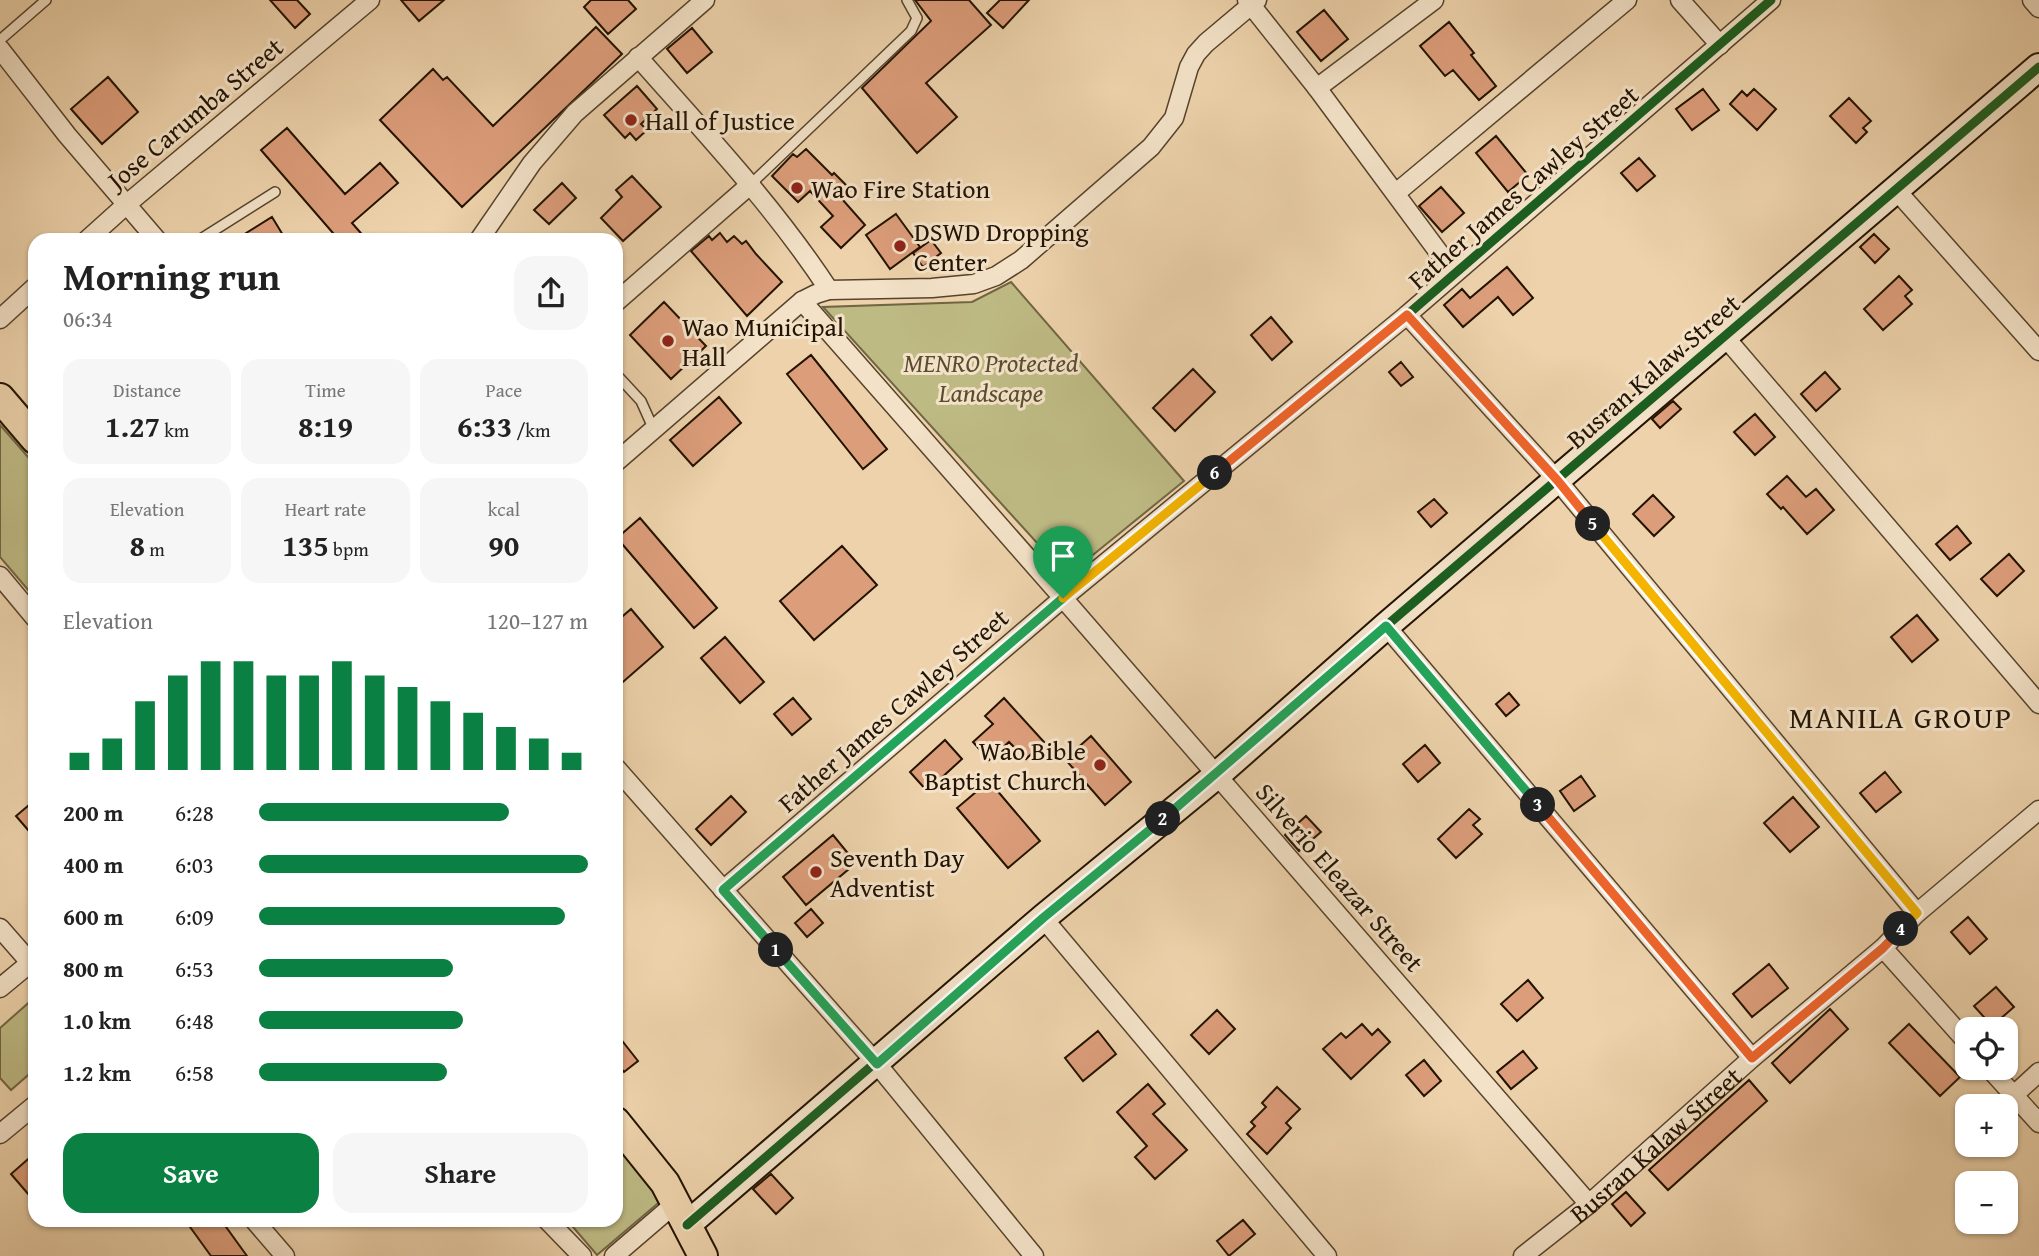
<!DOCTYPE html>
<meta charset="utf-8">
<style>
body{margin:0;font-family:"Gentium Book Plus",serif;background:#f6f6f6;color:#222;height:100vh;display:flex;flex-direction:column;font-size:26px;white-space:nowrap}
*{box-sizing:border-box;margin:0}
p{font-size:23px;color:#767676}
.icon{flex:none;width:38px;height:38px;fill:none;stroke:currentColor;stroke-width:2;stroke-linecap:round;stroke-linejoin:round}
.map{position:relative;flex:1;overflow:hidden}
.drawer{position:absolute;left:28px;top:233px;width:595px;height:994px;display:flex;flex-direction:column;background:#fff;border-radius:21px;box-shadow:0 2px 5px #0004}
.drawer>*{flex:none}
.controls{position:absolute;left:1955px;top:1017px;display:grid;gap:14px}
.controls a{display:grid;place-items:center;width:63px;height:63px;border-radius:14px;background:#fff;box-shadow:0 2px 5px #0004;font-size:35px}
.pin{position:absolute;display:grid;place-items:center;width:60px;height:60px;color:#fff;margin:-72px -30px;border-radius:50% 50% 50% 0;rotate:-45deg;box-shadow:0 0 7px #0007}
.pin .icon{rotate:45deg}
.km{position:absolute;width:35px;height:35px;margin:-18px;border-radius:50%;background:#222;color:#fff;font-size:19px;line-height:35px;text-align:center}
.round{display:grid;place-items:center;flex:none;width:74px;height:74px;border-radius:21px;background:#f6f6f6}
.head{display:flex;align-items:center;justify-content:space-between;height:119px;padding:0 35px}
h1{font-size:38px;font-weight:800;line-height:52px}
.stats{display:grid;grid-template-columns:repeat(3,1fr);gap:10px;height:119px;padding:7px 35px}
.stats div{display:grid;align-content:center;border-radius:18px;background:#f6f6f6;text-align:center}
.stats b{font-size:30px;font-weight:800}
.stats small{font-size:19px;font-weight:400}
.stats p{font-size:19px}
.chart{height:196px;padding:14px 35px}
.chart p{display:flex;justify-content:space-between}
.chart svg{width:100%;height:126px;margin-top:7px;stroke:#0b8043;stroke-width:6}
.primary-button{display:flex;gap:14px;margin-top:auto;padding:14px 35px}
.primary-button a{flex:1;height:80px;border-radius:21px;background:#0b8043;color:#fff;font-size:28px;font-weight:800;line-height:80px;text-align:center}
.primary-button a+a{background:#f6f6f6;color:#222}
ul{padding:0 35px;list-style:none;font-size:23px}
li{display:grid;grid-template-columns:112px 84px 1fr;align-items:center;height:52px}
li i{height:18px;border-radius:9px;background:#0b8043}
.map>svg:first-child{display:block}
.green{fill:#beba84;stroke:#706643;stroke-width:2}
.building{fill:#dc9d7a;stroke:#231302;stroke-width:2}
.lines{fill:none;stroke-linecap:round;stroke-linejoin:round}
.lane-casing{stroke:#56432c;stroke-width:12}
.street-casing{stroke:#56432c;stroke-width:21}
.secondary-casing{stroke:#231302;stroke-width:30}
.primary-casing{stroke:#231302;stroke-width:32}
.lane{stroke:#f3e2c8;stroke-width:9}
.street{stroke:#f3e2c8;stroke-width:18}
.secondary{stroke:#f3e2c8;stroke-width:26}
.primary{stroke:#edd2ab;stroke-width:28}
.cycleway-casing{stroke:#f3e2c8;stroke-width:13}
.cycleway{stroke:#1b5e20;stroke-width:9}
.split-1-casing{stroke:#fff;stroke-width:14}
.split-2-casing{stroke:#fff;stroke-width:14}
.split-3-casing{stroke:#fff;stroke-width:14}
.split-4-casing{stroke:#fff;stroke-width:14}
.split-5-casing{stroke:#fff;stroke-width:14}
.split-6-casing{stroke:#fff;stroke-width:14}
.split-7-casing{stroke:#fff;stroke-width:14}
.split-1{stroke:#22a559;stroke-width:9}
.split-2{stroke:#22a559;stroke-width:9}
.split-3{stroke:#22a559;stroke-width:9}
.split-4{stroke:#f0652b;stroke-width:9}
.split-5{stroke:#f5b400;stroke-width:9}
.split-6{stroke:#f0652b;stroke-width:9}
.split-7{stroke:#f5b400;stroke-width:9}
.poi-dot{fill:#8f2418;stroke:#f3e2c8;stroke-width:2.5}
.labels{text-anchor:middle;dominant-baseline:central;stroke-width:6;stroke-linejoin:round;paint-order:stroke}
.street-label{font-size:26px;fill:#231302;stroke:#f3e2c8}
.poi-label{font-size:26px;fill:#231302;stroke:#f3e2c8;text-anchor:start}
.park-label{font-size:26px;font-style:italic;fill:#594d30;stroke:#f3e2c8}
.quarter-label{font-size:30px;letter-spacing:2px;fill:#231302;stroke:#f3e2c8}
</style>
<div class="map">
<svg width="2039" height="1256" viewBox="0 0 2039 1256">
<rect width="100%" height="100%" fill="#edd2ab"/>
<filter id="stains"><feTurbulence type="fractalNoise" baseFrequency=".00286" numOctaves="4"/><feColorMatrix values="0 0 0 0 .2 0 0 0 0 .09 0 0 0 0 .02 0 0 0 .5 -.17"/></filter>
<radialGradient id="worn" r=".72"><stop offset=".6" stop-color="#630" stop-opacity="0"/><stop offset="1" stop-color="#630" stop-opacity=".3"/></radialGradient>
<path class="green" d="M 1011,282 L 1184,481 L 1067,576 L 823,307 L 972,302 Z
M 0,425 L 35,465 L 35,598 L 0,557 Z
M 34,998 L 35,1069 L 11,1090 L 0,1078 L 0,1028 Z
M 616,1144 L 663,1199 L 597,1255 L 567,1220 L 616,1220 Z"/>
<path class="building" d="M 270,0 L 297,0 L 310,14 L 295,28 Z
M 401,0 L 444,0 L 419,21 Z
M 591,0 L 628,0 L 636,9 L 608,34 L 584,7 Z
M 915,0 L 969,0 L 991,25 L 926,83 L 957,117 L 917,153 L 862,88 L 931,21 Z
M 1000,0 L 1029,0 L 1003,28 L 987,13 Z
M 1324,10 L 1348,39 L 1321,61 L 1297,32 Z
M 1449,22 L 1474,53 L 1471,55 L 1496,86 L 1479,100 L 1453,70 L 1445,76 L 1420,46 Z
M 596,27 L 622,54 L 462,207 L 380,120 L 433,69 L 443,80 L 447,77 L 493,126 Z
M 692,28 L 712,52 L 687,73 L 667,49 Z
M 108,77 L 138,112 L 102,144 L 71,109 Z
M 637,86 L 657,109 L 641,124 L 647,130 L 636,140 L 630,133 L 625,138 L 604,115 Z
M 1703,89 L 1719,110 L 1692,130 L 1676,109 Z
M 1754,89 L 1776,109 L 1757,130 L 1730,104 L 1742,91 L 1747,96 Z
M 1849,98 L 1871,121 L 1863,128 L 1867,132 L 1856,143 L 1830,116 Z
M 287,128 L 345,194 L 380,163 L 398,183 L 352,223 L 367,240 L 339,240 L 261,150 Z
M 1496,136 L 1528,175 L 1508,192 L 1476,153 Z
M 806,149 L 832,175 L 834,173 L 851,190 L 842,199 L 865,225 L 841,248 L 821,227 L 833,216 L 810,191 L 798,202 L 772,176 L 793,154 L 797,157 Z
M 1639,158 L 1655,176 L 1637,191 L 1621,173 Z
M 632,176 L 661,207 L 623,241 L 601,218 L 622,197 L 616,190 Z
M 562,183 L 576,198 L 549,224 L 534,210 Z
M 1441,187 L 1464,213 L 1442,232 L 1419,206 Z
M 896,214 L 920,247 L 890,269 L 866,235 Z
M 272,217 L 286,240 L 235,240 Z
M 720,233 L 727,242 L 734,236 L 742,244 L 746,241 L 756,254 L 782,282 L 747,316 L 691,251 L 709,236 L 712,240 Z
M 1874,234 L 1889,249 L 1875,263 L 1860,247 Z
M 931,240 L 941,253 L 923,267 L 913,253 Z
M 1507,267 L 1533,298 L 1513,315 L 1498,297 L 1463,327 L 1444,305 L 1462,289 L 1470,298 Z
M 1899,276 L 1912,290 L 1905,296 L 1912,304 L 1883,330 L 1864,309 Z
M 664,302 L 706,346 L 671,379 L 630,335 Z
M 1271,317 L 1292,342 L 1272,360 L 1251,335 Z
M 811,355 L 887,449 L 863,469 L 787,374 Z
M 1401,362 L 1413,377 L 1401,386 L 1389,372 Z
M 1193,369 L 1215,392 L 1175,431 L 1153,408 Z
M 1825,372 L 1840,389 L 1816,411 L 1801,394 Z
M 719,397 L 741,423 L 693,466 L 670,440 Z
M 1673,401 L 1681,409 L 1660,428 L 1652,419 Z
M 1755,414 L 1775,437 L 1755,455 L 1734,432 Z
M 1787,476 L 1806,497 L 1816,489 L 1834,510 L 1807,534 L 1783,507 L 1781,509 L 1767,494 Z
M 1653,495 L 1674,517 L 1654,536 L 1633,514 Z
M 1434,499 L 1447,513 L 1431,527 L 1418,512 Z
M 640,518 L 717,608 L 694,628 L 617,538 Z
M 1957,526 L 1971,543 L 1950,560 L 1936,544 Z
M 842,546 L 877,585 L 814,640 L 780,601 Z
M 2009,554 L 2024,571 L 1997,596 L 1981,579 Z
M 631,609 L 663,647 L 616,688 L 616,622 Z
M 1917,615 L 1938,640 L 1912,662 L 1891,637 Z
M 725,637 L 764,682 L 740,703 L 701,658 Z
M 1509,693 L 1519,705 L 1506,716 L 1496,704 Z
M 793,698 L 811,719 L 792,735 L 774,714 Z
M 1004,698 L 1044,742 L 1026,759 L 1009,742 L 989,760 L 973,742 L 993,724 L 985,716 Z
M 1091,736 L 1131,782 L 1105,805 L 1065,759 Z
M 945,740 L 962,759 L 927,791 L 910,772 Z
M 1425,745 L 1440,763 L 1418,782 L 1403,764 Z
M 1885,772 L 1901,792 L 1876,812 L 1860,793 Z
M 1581,776 L 1595,796 L 1574,811 L 1560,791 Z
M 989,781 L 1040,841 L 1008,868 L 957,808 Z
M 731,796 L 746,812 L 711,845 L 696,829 Z
M 1793,797 L 1819,827 L 1790,852 L 1764,823 Z
M 35,800 L 35,838 L 16,816 Z
M 1469,809 L 1480,819 L 1473,825 L 1482,834 L 1456,858 L 1438,839 Z
M 1306,816 L 1321,832 L 1299,851 L 1285,835 Z
M 833,835 L 856,863 L 806,905 L 783,877 Z
M 811,909 L 823,923 L 807,937 L 795,923 Z
M 1968,917 L 1987,939 L 1970,954 L 1951,932 Z
M 1769,964 L 1788,988 L 1752,1017 L 1733,994 Z
M 1528,980 L 1543,998 L 1517,1021 L 1501,1004 Z
M 1996,987 L 2014,1007 L 1992,1026 L 1974,1006 Z
M 1830,1009 L 1848,1029 L 1790,1083 L 1772,1063 Z
M 1217,1010 L 1235,1029 L 1209,1054 L 1191,1035 Z
M 1362,1024 L 1372,1035 L 1378,1029 L 1390,1042 L 1351,1079 L 1323,1049 L 1341,1033 L 1346,1038 Z
M 1909,1024 L 1960,1077 L 1940,1096 L 1889,1043 Z
M 1098,1031 L 1116,1054 L 1083,1081 L 1065,1058 Z
M 616,1033 L 638,1061 L 624,1072 L 616,1063 Z
M 1523,1051 L 1537,1068 L 1511,1089 L 1497,1072 Z
M 1424,1060 L 1441,1081 L 1424,1096 L 1406,1075 Z
M 1749,1080 L 1767,1101 L 1668,1190 L 1649,1170 Z
M 1148,1084 L 1165,1104 L 1153,1114 L 1187,1150 L 1155,1179 L 1135,1157 L 1147,1146 L 1117,1112 Z
M 1277,1087 L 1300,1109 L 1286,1123 L 1291,1128 L 1267,1154 L 1247,1134 L 1255,1126 L 1251,1122 L 1266,1107 L 1262,1103 Z
M 35,1153 L 35,1202 L 11,1174 Z
M 771,1174 L 793,1198 L 776,1214 L 753,1189 Z
M 1626,1192 L 1645,1213 L 1631,1226 L 1612,1204 Z
M 185,1220 L 221,1220 L 247,1256 L 211,1256 Z
M 1243,1220 L 1255,1234 L 1229,1256 L 1217,1241 Z"/>
<g class="lines">
<defs>
<path id="lane" d="M 0,40 L 46,0
M 751,184 L 911,31 L 917,18 L 907,0
M 199,240 L 275,192
M 616,374 L 641,401 L 654,430"/>
<g id="street">
<path d="M 1247,0 L 1317,88 L 1454,273"/>
<path d="M 1680,0 L 1720,45"/>
<path d="M 2032,0 L 2039,8"/>
<path d="M 0,49 L 67,135 L 157,240"/>
<path d="M 638,57 C 705,133 774,206 829,290"/>
<path d="M 1317,88 L 1434,0"/>
<path d="M 1896,190 L 2039,351"/>
<path d="M 1396,193 L 1627,0"/>
<path d="M 87,240 L 127,204 L 370,0"/>
<path d="M 479,240 L 532,163 L 575,113 L 705,0"/>
<path d="M 802,301 L 1063,598 L 1589,1204"/>
<path d="M 616,302 L 751,184"/>
<path d="M 1407,315 L 1558,481 L 1917,913"/>
<path d="M 0,319 L 35,287"/>
<path d="M 1725,337 L 2039,704"/>
<path d="M 616,462 L 802,301 L 816,294 L 829,290 L 932,288 L 974,284 L 996,276 L 1021,260 L 1151,147 L 1174,118 L 1189,67 L 1196,54 L 1206,43 L 1257,0"/>
<path d="M 0,576 L 35,618"/>
<path d="M 1386,626 L 1752,1058"/>
<path d="M 616,768 L 877,1064 L 1034,1256"/>
<path d="M 723,890 L 1063,598 L 1407,315 L 1771,0"/>
<path d="M 1043,918 L 1327,1256"/>
<path d="M 0,928 L 35,968"/>
<path d="M 1883,948 L 1967,1042"/>
<path d="M 0,988 L 35,959"/>
<path d="M 1989,1068 L 2039,1123"/>
<path d="M 2014,1095 L 2039,1072"/>
<path d="M 0,1134 L 35,1105"/>
<path d="M 254,1220 L 285,1256"/>
<path d="M 547,1220 L 582,1256"/>
<path d="M 614,1256 L 677,1202"/>
<path id="s1" d="M 1523,1256 L 1589,1204 L 1752,1058 L 1883,948 L 1917,913 L 2039,810"/>
</g>
<path id="secondary" d="M 687,1225 L 1043,918 L 1217,775 L 1386,626 L 2039,67"/>
<path id="primary" d="M 0,398 L 35,439
M 616,1122 L 665,1183 L 703,1256"/>
</defs>
<use href="#lane" class="lane-casing"/>
<use href="#street" class="street-casing"/>
<use href="#secondary" class="secondary-casing"/>
<use href="#primary" class="primary-casing"/>
<use href="#lane" class="lane"/>
<use href="#street" class="street"/>
<use href="#secondary" class="secondary"/>
<use href="#primary" class="primary"/>
<defs>
<path id="cycleway" d="M 723,890 L 1063,598 L 1407,315 L 1771,0
M 687,1225 L 1043,918 L 1217,775 L 1386,626 L 2039,67"/>
</defs>
<use href="#cycleway" class="cycleway-casing"/>
<use href="#cycleway" class="cycleway"/>
</g>
<g class="lines">
<defs>
<path id="split-1" d="M 776,950 L 723,890 L 1063,598"/>
<path id="split-2" d="M 776,950 L 877,1064 L 1043,918 L 1163,819"/>
<path id="split-3" d="M 1163,819 L 1386,626 L 1538,805"/>
<path id="split-4" d="M 1538,805 L 1752,1058 L 1883,948 L 1901,929"/>
<path id="split-5" d="M 1593,524 L 1917,913 L 1901,929"/>
<path id="split-6" d="M 1215,473 L 1407,315 L 1558,481 L 1593,524"/>
<path id="split-7" d="M 1063,598 L 1215,473"/>
</defs>
<use href="#split-1" class="split-1-casing"/>
<use href="#split-2" class="split-2-casing"/>
<use href="#split-3" class="split-3-casing"/>
<use href="#split-4" class="split-4-casing"/>
<use href="#split-5" class="split-5-casing"/>
<use href="#split-6" class="split-6-casing"/>
<use href="#split-7" class="split-7-casing"/>
<use href="#split-1" class="split-1"/>
<use href="#split-2" class="split-2"/>
<use href="#split-3" class="split-3"/>
<use href="#split-4" class="split-4"/>
<use href="#split-5" class="split-5"/>
<use href="#split-6" class="split-6"/>
<use href="#split-7" class="split-7"/>
</g>
<g class="poi-dot">
<circle cx="631" cy="120" r="7"/>
<circle cx="797" cy="188" r="7"/>
<circle cx="900" cy="246" r="7"/>
<circle cx="668" cy="341" r="7"/>
<circle cx="1100" cy="765" r="7"/>
<circle cx="816" cy="872" r="7"/>
</g>
<g class="labels">
<g class="street-label">
<text transform="translate(195 113) rotate(-40)">Jose Carumba Street</text>
<text transform="translate(1523 187) rotate(-41)">Father James Cawley Street</text>
<text transform="translate(1653 371) rotate(-41)">Busran Kalaw Street</text>
<text transform="translate(893 710) rotate(-41)">Father James Cawley Street</text>
<text transform="translate(1340 877) rotate(49)">Silverio Eleazar Street</text>
<text stroke="none"><textPath href="#s1" startOffset="173">Busran Kalaw Street</textPath></text>
</g>
<g class="poi-label">
<text x="645" y="120">Hall of Justice</text>
<text x="811" y="188">Wao Fire Station</text>
<text x="914" y="231">DSWD Dropping<tspan x="914" dy="30">Center</tspan></text>
<text x="682" y="326">Wao Municipal<tspan x="682" dy="30">Hall</tspan></text>
<text x="1086" y="750" text-anchor="end">Wao Bible<tspan x="1086" dy="30">Baptist Church</tspan></text>
<text x="830" y="857">Seventh Day<tspan x="830" dy="30">Adventist</tspan></text>
</g>
<g class="park-label">
<text x="991" y="362">MENRO Protected<tspan x="991" dy="30">Landscape</tspan></text>
</g>
<g class="quarter-label">
<text x="1901" y="717">MANILA GROUP</text>
</g>
</g>
<rect width="100%" height="100%" filter="url(#stains)"/>
<rect width="100%" height="100%" fill="url(#worn)"/>
</svg>
<div class="controls">
<a><svg class="icon" aria-label="locate" viewBox="0 0 24 24"><circle cx="12" cy="12" r="6"/><path d="M12 2v4M12 18v4M2 12h4M18 12h4"/></svg></a>
<a>+</a>
<a>−</a>
</div>
<div class="pin" style="left:1063px;top:598px;background:#1e9e55"><svg class="icon" aria-label="arrive" viewBox="0 0 24 24"><path d="M6 21V4h12l-3 4 3 4H6"/></svg></div>
<b class="km" style="left:776px;top:950px">1</b>
<b class="km" style="left:1163px;top:819px">2</b>
<b class="km" style="left:1538px;top:805px">3</b>
<b class="km" style="left:1901px;top:929px">4</b>
<b class="km" style="left:1593px;top:524px">5</b>
<b class="km" style="left:1215px;top:473px">6</b>
<section class="drawer">
<div class="head"><div><h1>Morning run</h1><p>06:34</p></div><a class="round"><svg class="icon" aria-label="share" viewBox="0 0 24 24"><path d="M12 15V3M7 8l5-5 5 5M5 13v7h14v-7"/></svg></a></div>
<div class="stats">
<div><p>Distance</p><b>1.27<small> km</small></b></div>
<div><p>Time</p><b>8:19</b></div>
<div><p>Pace</p><b>6:33<small> /km</small></b></div>
</div>
<div class="stats">
<div><p>Elevation</p><b>8<small> m</small></b></div>
<div><p>Heart rate</p><b>135<small> bpm</small></b></div>
<div><p>kcal</p><b>90</b></div>
</div>
<div class="chart"><p><span>Elevation</span>120–127 m</p>
<svg viewBox="0 0 160 44" preserveAspectRatio="none"><path d="M5 44V38M15 44V33M25 44V20M35 44V11M45 44V6M55 44V6M65 44V11M75 44V11M85 44V6M95 44V11M105 44V15M115 44V20M125 44V24M135 44V29M145 44V33M155 44V38"/></svg>
</div>
<ul>
<li><b>200 m</b>6:28<i style="width:76%"></i></li>
<li><b>400 m</b>6:03<i style="width:100%"></i></li>
<li><b>600 m</b>6:09<i style="width:93%"></i></li>
<li><b>800 m</b>6:53<i style="width:59%"></i></li>
<li><b>1.0 km</b>6:48<i style="width:62%"></i></li>
<li><b>1.2 km</b>6:58<i style="width:57%"></i></li>
</ul>
<div class="primary-button"><a>Save</a><a>Share</a></div>
</section>
</div>
